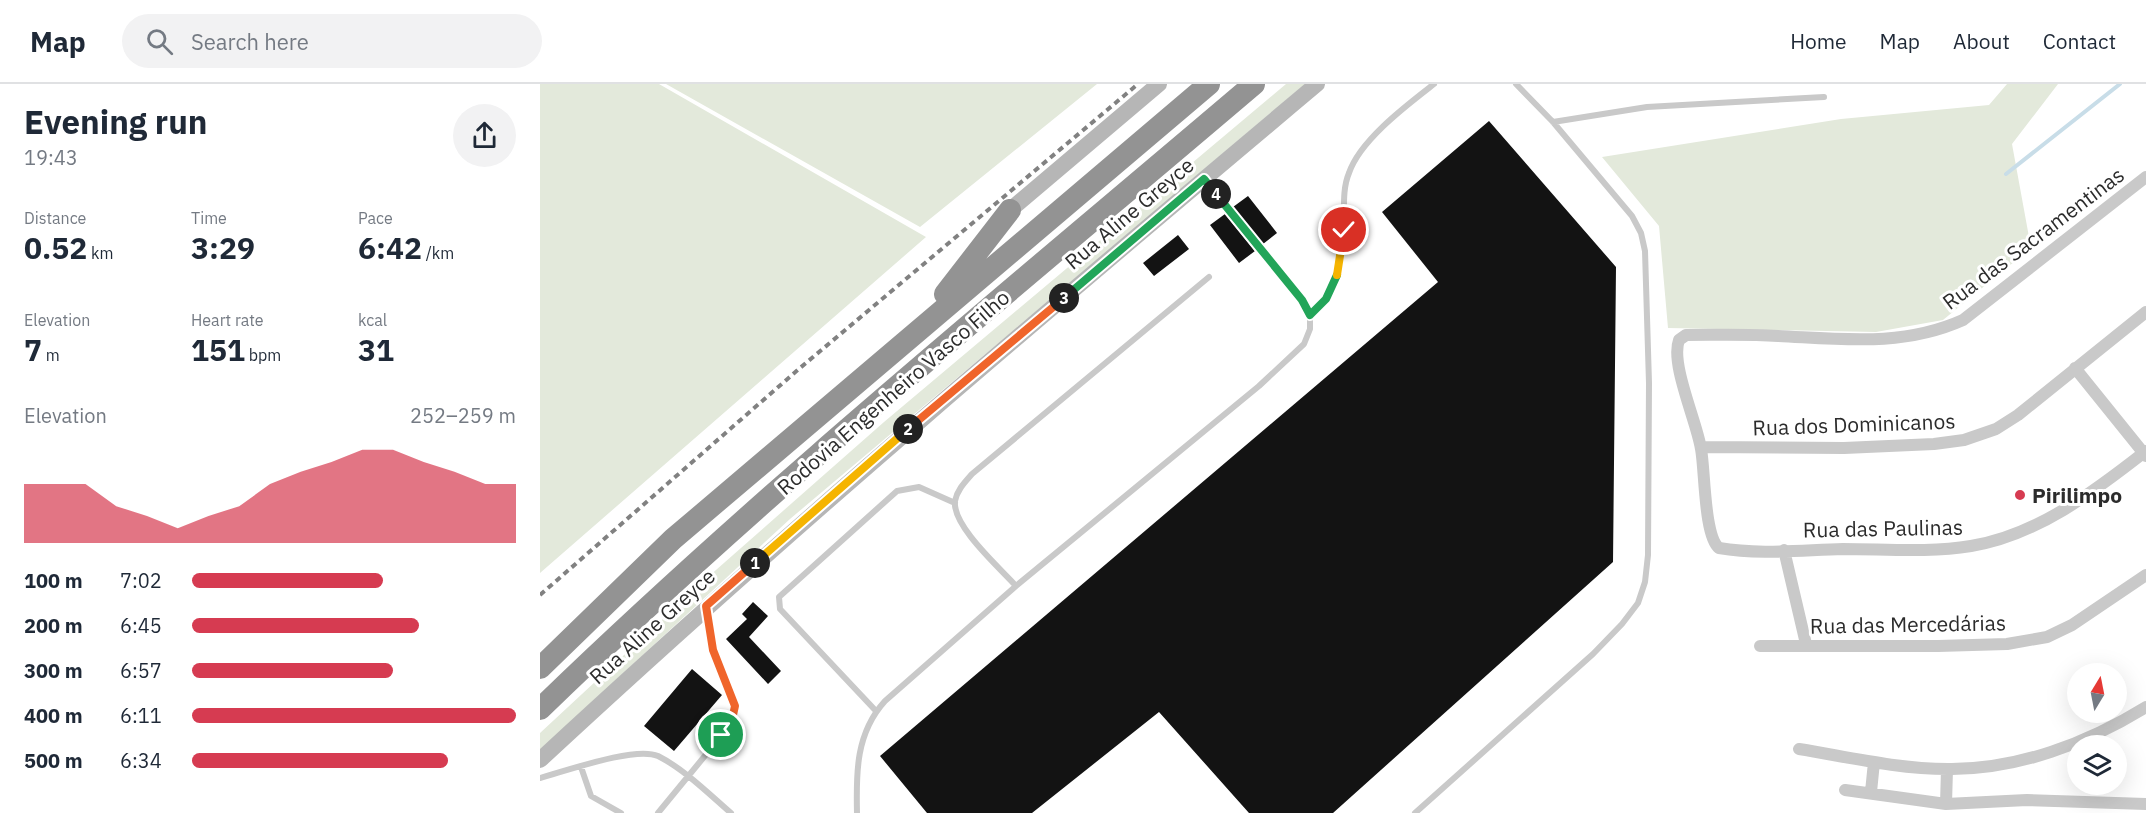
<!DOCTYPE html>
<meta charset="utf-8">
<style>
body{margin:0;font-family:"IBM Plex Sans",sans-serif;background:#f2f2f3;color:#1f2937;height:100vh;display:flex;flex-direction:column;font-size:22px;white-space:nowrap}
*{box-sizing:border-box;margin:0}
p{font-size:20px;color:#747a83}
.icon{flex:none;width:33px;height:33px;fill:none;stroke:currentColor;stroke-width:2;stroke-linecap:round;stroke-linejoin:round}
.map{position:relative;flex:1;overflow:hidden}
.details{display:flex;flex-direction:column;background:#fff;width:540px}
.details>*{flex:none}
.needle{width:39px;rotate:10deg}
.fabs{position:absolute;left:1527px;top:579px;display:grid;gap:12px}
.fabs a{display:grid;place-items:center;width:60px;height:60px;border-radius:50%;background:#fff;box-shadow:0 6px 24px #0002;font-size:30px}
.pin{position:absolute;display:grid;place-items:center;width:51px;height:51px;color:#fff;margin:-26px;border:3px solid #fff;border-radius:50%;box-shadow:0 2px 6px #0007}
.km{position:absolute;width:30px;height:30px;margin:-15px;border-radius:50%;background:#222;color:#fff;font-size:16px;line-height:30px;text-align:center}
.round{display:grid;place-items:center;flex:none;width:63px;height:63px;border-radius:32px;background:#f2f2f3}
.overview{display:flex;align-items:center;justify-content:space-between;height:102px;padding:0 24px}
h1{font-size:33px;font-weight:800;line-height:45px}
.metrics{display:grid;grid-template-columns:repeat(3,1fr);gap:9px;height:102px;padding:6px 24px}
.metrics div{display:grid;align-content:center}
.metrics b{font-size:30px;font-weight:800}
.metrics small{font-size:16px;font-weight:400}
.metrics p{font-size:16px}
.chart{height:168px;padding:12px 24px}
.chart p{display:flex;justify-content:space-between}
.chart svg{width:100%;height:108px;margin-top:6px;fill:#d63b51;opacity:.7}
ul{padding:0 24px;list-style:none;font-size:20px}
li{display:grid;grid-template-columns:96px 72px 1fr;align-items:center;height:45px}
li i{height:15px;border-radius:8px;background:#d63b51}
header{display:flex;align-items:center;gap:36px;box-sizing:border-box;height:84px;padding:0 30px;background:#fff;border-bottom:2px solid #e0e1e3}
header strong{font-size:28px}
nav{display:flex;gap:33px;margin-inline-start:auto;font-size:21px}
.search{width:420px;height:54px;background:#f2f2f3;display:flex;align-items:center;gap:15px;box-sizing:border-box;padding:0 21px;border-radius:33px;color:#747a83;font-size:22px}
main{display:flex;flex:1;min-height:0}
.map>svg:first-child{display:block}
.green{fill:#e3e9db}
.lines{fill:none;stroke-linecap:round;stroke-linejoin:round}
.stream{stroke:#c8dde8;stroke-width:4}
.building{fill:#131313}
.service{stroke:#c9c9c9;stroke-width:6}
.minor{stroke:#c9c9c9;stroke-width:12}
.secondary{stroke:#b6b6b6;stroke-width:16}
.motorway{stroke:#939393;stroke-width:22}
.rail{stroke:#818181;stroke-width:4;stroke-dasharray:6 4.5;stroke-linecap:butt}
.split-1-casing{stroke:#fff;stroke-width:12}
.split-2-casing{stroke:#fff;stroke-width:12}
.split-3-casing{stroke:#fff;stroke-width:12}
.split-4-casing{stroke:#fff;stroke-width:12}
.split-5-casing{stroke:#fff;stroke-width:12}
.split-6-casing{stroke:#fff;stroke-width:12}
.split-1{stroke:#f0652b;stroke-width:8}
.split-2{stroke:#f5b400;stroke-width:8}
.split-3{stroke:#f0652b;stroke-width:8}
.split-4{stroke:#22a559;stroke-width:8}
.split-5{stroke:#22a559;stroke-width:8}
.split-6{stroke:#f5b400;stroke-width:8}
.poi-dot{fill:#d63b51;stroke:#fff;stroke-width:2}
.labels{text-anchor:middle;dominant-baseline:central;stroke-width:6;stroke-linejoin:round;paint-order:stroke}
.street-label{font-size:21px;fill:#2c2c2c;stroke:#fff}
.poi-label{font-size:21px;font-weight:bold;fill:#2c2c2c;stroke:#fff;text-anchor:start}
</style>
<header>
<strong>Map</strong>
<div class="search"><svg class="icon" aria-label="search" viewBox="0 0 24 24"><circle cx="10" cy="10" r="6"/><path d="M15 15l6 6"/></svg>Search here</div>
<nav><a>Home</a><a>Map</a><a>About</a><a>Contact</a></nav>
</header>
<main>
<section class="details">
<div class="overview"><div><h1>Evening run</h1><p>19:43</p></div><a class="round"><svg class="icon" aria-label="share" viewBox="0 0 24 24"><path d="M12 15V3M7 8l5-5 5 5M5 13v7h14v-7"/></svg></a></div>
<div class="metrics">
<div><p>Distance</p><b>0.52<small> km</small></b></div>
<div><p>Time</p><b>3:29</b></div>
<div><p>Pace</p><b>6:42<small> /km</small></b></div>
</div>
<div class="metrics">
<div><p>Elevation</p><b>7<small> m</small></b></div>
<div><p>Heart rate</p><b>151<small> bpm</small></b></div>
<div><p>kcal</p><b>31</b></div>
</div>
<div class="chart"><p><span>Elevation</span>252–259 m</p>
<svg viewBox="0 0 160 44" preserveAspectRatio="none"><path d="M0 44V20L10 20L20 20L30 29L40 33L50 38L60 33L70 29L80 20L90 15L100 11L110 6L120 6L130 11L140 15L150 20L160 20V44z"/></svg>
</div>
<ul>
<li><b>100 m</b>7:02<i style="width:59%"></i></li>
<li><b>200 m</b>6:45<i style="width:70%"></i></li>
<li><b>300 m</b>6:57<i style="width:62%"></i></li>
<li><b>400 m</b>6:11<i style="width:100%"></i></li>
<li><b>500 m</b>6:34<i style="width:79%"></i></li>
</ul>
</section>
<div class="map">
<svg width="1606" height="729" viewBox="0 0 1606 729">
<rect width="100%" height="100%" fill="#fff"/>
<path class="green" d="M 0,0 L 119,0 L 386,153 L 0,489 Z
M 126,0 L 557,0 L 380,143 Z
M 746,0 L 765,0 L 250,435 L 0,666 L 0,649 L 168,493 L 344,338 Z
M 1467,0 L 1518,0 L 1472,60 L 1491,164 L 1403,236 L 1336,248 L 1128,244 L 1119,142 L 1062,73 L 1301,35 L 1449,21 Z"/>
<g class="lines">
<path class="stream" d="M 1466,90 L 1580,0"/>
</g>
<path class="building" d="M 949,37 L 1076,183 L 1073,478 L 793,729 L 709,729 L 619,628 L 492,729 L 387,729 L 340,672 L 898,198 L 842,128 Z
M 708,112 L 737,149 L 723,160 L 693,123 Z
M 685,130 L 715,167 L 699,179 L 670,141 Z
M 638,151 L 649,165 L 614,192 L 603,179 Z
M 213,518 L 228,532 L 209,553 L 241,587 L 228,600 L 186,555 L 207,535 L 202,530 Z
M 152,585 L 182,611 L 134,667 L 104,642 Z"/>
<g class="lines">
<path class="service" d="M 1013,38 L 1107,23 L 1284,13
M 770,231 C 798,202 803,175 804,135 C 804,120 803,103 809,89 C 820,56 867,21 894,0
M 476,502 C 460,484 412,442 415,417 C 417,406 425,398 432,390 L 669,193
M 336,627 L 240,525 L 239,513 L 357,407 L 379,403 L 415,419
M 41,683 L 51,712 L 81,729
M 0,694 C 26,687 95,662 118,672 C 144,685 169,710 191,729
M 118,729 L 191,640 C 201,613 181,594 174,569 C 171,556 169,541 167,527
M 317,729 C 316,688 316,649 345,617 L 476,502 L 719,302 L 764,260 L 770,245 L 770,231 L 762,216 L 664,96
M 875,729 L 1053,570 L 1082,540 L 1098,519 L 1105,498 L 1108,471 L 1109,299 L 1105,167 L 1101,149 L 1092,132 L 1013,38 L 976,0"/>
<path class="minor" d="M 1606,93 L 1423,236 C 1363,263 1302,255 1238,252 C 1208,250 1177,251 1146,251 L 1139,256 C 1130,280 1157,338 1161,365 C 1165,386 1164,452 1179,464 C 1219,471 1262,466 1303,465 C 1345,465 1389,469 1431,462 C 1496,452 1555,407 1606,367
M 1535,284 L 1606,372
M 1161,363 L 1304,364 L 1394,360 L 1424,356 L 1456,345 L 1478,331 L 1606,228
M 1244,466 L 1266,560
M 1220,562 L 1398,562 L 1467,560 L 1507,553 L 1532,541 L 1606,491
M 1259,665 C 1308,673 1358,685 1408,685 C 1477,686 1548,659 1606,623
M 1305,706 L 1406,720 L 1487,716 L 1606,720
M 1331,708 L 1334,678
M 1406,720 L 1407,685"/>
<path class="secondary" d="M 470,126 L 619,0
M 0,676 C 252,442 514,221 777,0"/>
<path class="motorway" d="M 405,210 L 470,126
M 0,584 L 133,455 L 669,0
M 0,625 C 227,405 473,205 714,0"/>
<path class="rail" d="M 0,511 L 260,284 L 598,0"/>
</g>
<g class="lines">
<defs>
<path id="split-1" d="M 181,651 L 191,640 L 195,622 L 173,566 L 166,522 L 215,479"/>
<path id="split-2" d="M 215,479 L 368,345"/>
<path id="split-3" d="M 368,345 L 524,214"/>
<path id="split-4" d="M 524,214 L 664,95 L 676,110"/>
<path id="split-5" d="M 676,110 L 762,216 L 770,231 L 786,215 L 797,191"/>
<path id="split-6" d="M 797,191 L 804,146"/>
</defs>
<use href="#split-1" class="split-1-casing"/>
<use href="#split-2" class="split-2-casing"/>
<use href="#split-3" class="split-3-casing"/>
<use href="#split-4" class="split-4-casing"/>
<use href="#split-5" class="split-5-casing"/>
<use href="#split-6" class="split-6-casing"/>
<use href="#split-1" class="split-1"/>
<use href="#split-2" class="split-2"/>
<use href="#split-3" class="split-3"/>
<use href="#split-4" class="split-4"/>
<use href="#split-5" class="split-5"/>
<use href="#split-6" class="split-6"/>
</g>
<circle class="poi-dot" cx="1480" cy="411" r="6"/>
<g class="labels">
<g class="street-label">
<text transform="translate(589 129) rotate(-40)">Rua Aline Greyce</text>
<text transform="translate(1493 154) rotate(-37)">Rua das Sacramentinas</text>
<text transform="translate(353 308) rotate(-41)">Rodovia Engenheiro Vasco Filho</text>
<text transform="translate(1314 340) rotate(-2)">Rua dos Dominicanos</text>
<text transform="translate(1343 444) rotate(-1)">Rua das Paulinas</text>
<text transform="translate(1368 540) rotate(-1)">Rua das Mercedárias</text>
<text transform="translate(112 542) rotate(-42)">Rua Aline Greyce</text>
</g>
<g class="poi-label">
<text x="1492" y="411">Pirilimpo</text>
</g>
</g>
</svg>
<div class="fabs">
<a><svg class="needle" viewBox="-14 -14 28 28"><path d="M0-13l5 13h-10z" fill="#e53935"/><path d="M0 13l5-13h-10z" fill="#747a83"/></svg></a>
<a><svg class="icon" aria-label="layers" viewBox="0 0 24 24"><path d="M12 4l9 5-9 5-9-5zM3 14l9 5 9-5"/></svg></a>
</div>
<div class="pin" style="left:181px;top:651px;background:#1e9e55"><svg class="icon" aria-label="arrive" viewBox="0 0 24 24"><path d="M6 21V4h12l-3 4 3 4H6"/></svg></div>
<div class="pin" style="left:804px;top:146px;background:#d93025"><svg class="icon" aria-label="check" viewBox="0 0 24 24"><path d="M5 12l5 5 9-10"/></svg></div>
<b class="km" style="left:215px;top:479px">1</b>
<b class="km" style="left:368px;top:345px">2</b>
<b class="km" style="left:524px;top:214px">3</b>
<b class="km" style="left:676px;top:110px">4</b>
</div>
</main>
